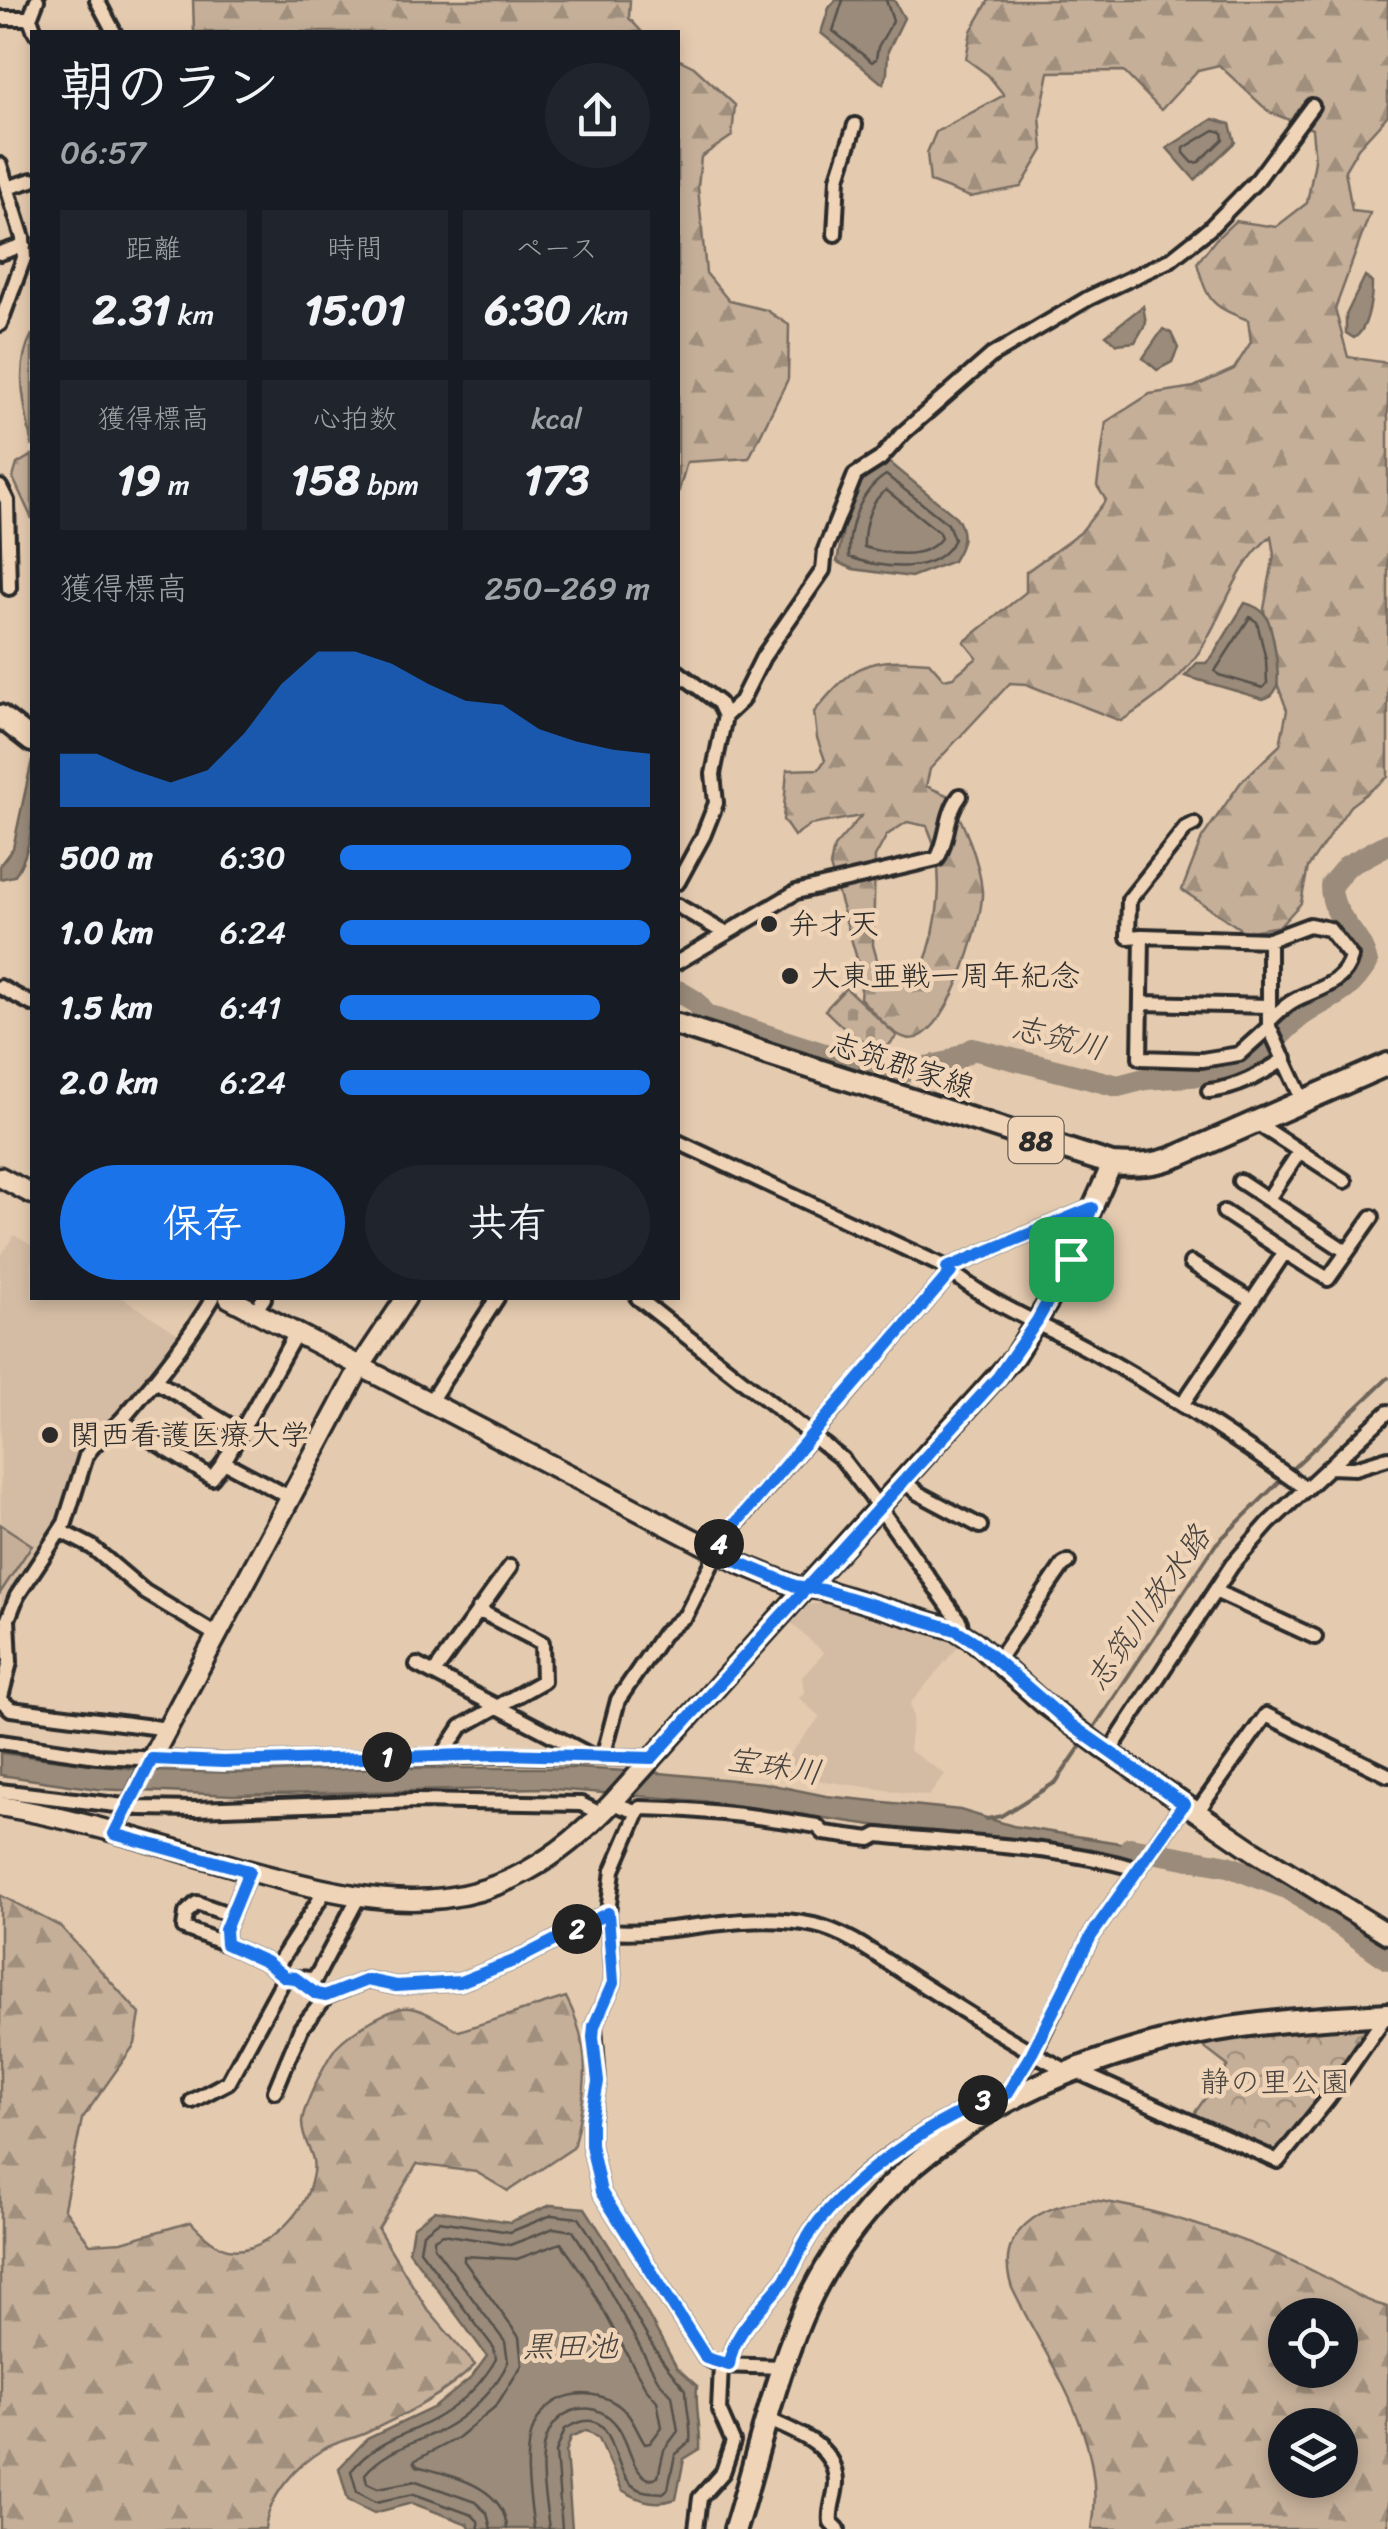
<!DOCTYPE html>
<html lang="ja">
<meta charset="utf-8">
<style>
body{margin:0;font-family:Sriracha,"Klee One",sans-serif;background:#20242c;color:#f1f3f6;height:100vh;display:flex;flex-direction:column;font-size:38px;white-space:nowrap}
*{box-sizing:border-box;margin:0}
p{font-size:32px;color:#9ea1a6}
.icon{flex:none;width:55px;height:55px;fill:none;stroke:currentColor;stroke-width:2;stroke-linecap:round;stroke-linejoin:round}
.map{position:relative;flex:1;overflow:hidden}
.panel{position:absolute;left:30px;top:30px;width:650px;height:1270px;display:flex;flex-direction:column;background:#171b24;border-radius:0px;box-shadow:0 5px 15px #0003}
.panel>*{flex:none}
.tools{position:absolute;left:1268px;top:2298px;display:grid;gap:20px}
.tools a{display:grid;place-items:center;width:90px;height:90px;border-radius:50%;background:#171b24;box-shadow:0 5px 15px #0003;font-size:50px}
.pin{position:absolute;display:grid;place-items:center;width:85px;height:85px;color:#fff;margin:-42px;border-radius:20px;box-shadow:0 5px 15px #0006}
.km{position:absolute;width:50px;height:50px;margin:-25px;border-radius:50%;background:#222;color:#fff;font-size:28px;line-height:50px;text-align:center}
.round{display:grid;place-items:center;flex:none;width:105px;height:105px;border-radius:52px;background:#20242c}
.overview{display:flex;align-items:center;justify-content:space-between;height:170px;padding:0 30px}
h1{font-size:55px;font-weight:700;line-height:75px}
.stats{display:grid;grid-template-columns:repeat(3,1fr);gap:15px;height:170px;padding:10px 30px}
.stats div{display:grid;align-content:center;border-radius:0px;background:#20242c;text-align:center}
.stats b{font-size:42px;font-weight:700}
.stats small{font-size:28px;font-weight:400}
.stats p{font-size:28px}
.chart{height:280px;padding:20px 30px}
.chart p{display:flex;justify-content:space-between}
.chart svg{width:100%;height:180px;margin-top:10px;fill:#1a73e8;opacity:.7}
.action{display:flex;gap:20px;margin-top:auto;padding:20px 30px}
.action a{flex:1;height:115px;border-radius:60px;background:#1a73e8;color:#fff;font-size:40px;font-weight:700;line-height:115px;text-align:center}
.action a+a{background:#20242c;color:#f1f3f6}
ul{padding:0 30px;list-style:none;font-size:32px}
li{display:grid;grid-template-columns:160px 120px 1fr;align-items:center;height:75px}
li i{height:25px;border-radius:12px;background:#1a73e8}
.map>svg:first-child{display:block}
.built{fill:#d4bca4}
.forest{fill:url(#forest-firs);stroke:#786d62;stroke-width:2.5;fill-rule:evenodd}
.cemetery{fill:url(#cemetery-stones);stroke:#786d62;stroke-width:2.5}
.park{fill:url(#park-crowns);stroke:#786d62;stroke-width:2.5}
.pitch{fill:#c5af99;stroke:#786d62;stroke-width:2.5}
.water{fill:#9a8b7a;stroke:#6e655a;stroke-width:2.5}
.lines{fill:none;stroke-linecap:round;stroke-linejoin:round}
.shore{stroke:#57514b;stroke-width:2.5}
.stream{stroke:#6e655a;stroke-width:4}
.river{stroke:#9a8b7a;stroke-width:22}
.street-casing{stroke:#2b2b2b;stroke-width:20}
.secondary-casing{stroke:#2b2b2b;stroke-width:25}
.primary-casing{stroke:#2b2b2b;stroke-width:28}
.street{stroke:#f0d4b7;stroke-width:12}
.secondary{stroke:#f0d4b7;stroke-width:18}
.primary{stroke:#f0d4b7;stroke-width:20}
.route-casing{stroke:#fff;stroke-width:20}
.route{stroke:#1a73e8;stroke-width:12}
.poi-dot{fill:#2b2b2b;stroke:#f0d4b7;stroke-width:4}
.labels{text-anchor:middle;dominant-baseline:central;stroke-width:9;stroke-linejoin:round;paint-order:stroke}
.shield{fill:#f0d4b7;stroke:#665e55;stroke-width:2.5}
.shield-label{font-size:28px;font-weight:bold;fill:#2b2b2b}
.poi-label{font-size:30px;fill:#2b2b2b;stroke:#f0d4b7;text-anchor:start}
.street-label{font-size:30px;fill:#2b2b2b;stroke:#f0d4b7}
.park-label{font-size:30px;fill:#4a4541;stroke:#f0d4b7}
.water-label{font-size:32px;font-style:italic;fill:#47433f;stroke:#f0d4b7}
</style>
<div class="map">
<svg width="1388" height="2529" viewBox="0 0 1388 2529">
<defs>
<pattern id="forest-firs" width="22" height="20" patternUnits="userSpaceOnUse" patternTransform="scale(2.5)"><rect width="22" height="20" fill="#c5af99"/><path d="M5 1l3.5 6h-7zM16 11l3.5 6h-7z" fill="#a08f7d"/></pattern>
<pattern id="cemetery-stones" width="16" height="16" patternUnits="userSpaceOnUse" patternTransform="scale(2.5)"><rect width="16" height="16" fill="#c5af99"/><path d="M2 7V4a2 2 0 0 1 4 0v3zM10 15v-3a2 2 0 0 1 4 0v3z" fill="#a08f7d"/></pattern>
<pattern id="park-crowns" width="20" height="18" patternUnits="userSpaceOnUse" patternTransform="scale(2.5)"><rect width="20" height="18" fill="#c5af99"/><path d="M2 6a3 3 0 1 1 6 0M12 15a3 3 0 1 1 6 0" fill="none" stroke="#a08f7d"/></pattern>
</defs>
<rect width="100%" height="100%" fill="#e4caaf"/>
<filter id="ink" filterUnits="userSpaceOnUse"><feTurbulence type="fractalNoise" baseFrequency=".01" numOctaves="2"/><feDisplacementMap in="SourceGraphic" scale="20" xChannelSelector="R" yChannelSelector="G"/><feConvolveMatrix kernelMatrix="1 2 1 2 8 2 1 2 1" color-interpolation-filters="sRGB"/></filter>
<g filter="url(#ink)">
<path class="built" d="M 14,1235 L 32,1246 L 32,1298 L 123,1298 L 183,1337 L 113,1426 L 88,1443 L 61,1522 L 13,1591 L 1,1619 L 0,1257 Z
M 835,1601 L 944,1634 L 961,1643 L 910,1704 L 913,1716 L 909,1750 L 945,1774 L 929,1796 L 774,1774 L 820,1717 L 799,1698 L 804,1693 L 802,1677 L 824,1653 L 791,1623 L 807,1605 Z"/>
<path class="forest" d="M 193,0 L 630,0 L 629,18 L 642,32 L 194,32 Z
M 989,0 L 1388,0 L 1388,115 L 1358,148 L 1345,170 L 1352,211 L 1370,213 L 1335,309 L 1348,357 L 1388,363 L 1388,777 L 1350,806 L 1308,867 L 1301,903 L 1280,926 L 1245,932 L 1182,890 L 1202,838 L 1241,782 L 1280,745 L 1287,710 L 1269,661 L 1264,609 L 1274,555 L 1271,536 C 1232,568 1225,615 1197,655 C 1176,684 1151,702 1121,721 L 1026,684 L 1010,683 L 930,769 L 926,786 L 949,796 C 964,825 979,858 982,891 C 984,919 945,1050 906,1038 C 890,1034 872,1010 860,998 L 862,976 L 830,866 L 834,847 L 861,816 L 810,825 L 794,836 L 783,820 L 787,770 L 819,769 L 825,760 L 817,738 L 814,712 C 854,664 866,657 929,662 L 944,679 L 953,677 L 977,658 L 964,642 L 1026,592 L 1026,572 L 1080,533 L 1106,500 L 1097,486 L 1106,422 L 1150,394 L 1194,387 L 1234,369 L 1251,342 L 1248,320 C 1211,306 1208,302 1197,263 L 1216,239 L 1235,221 L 1276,227 L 1307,203 L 1315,161 L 1312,129 L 1269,112 L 1219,65 L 1198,70 L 1161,110 L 1123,71 L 1049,72 L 1040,117 L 1043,150 L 1021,187 L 970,197 L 930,182 L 927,153 L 936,132 L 1004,95 L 988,75 L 966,59 L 971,31 ZM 907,822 L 927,826 C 947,869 939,927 922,969 L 894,980 L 880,970 L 873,945 L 875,857 L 887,835 Z
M 678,59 L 694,67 L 735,105 L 732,136 L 701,157 L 698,187 L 706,273 L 729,301 L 766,310 L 789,325 L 788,379 L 749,458 L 687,462 L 678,494 Z
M 32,334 L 32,447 C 26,409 13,370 32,334 Z
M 32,455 L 32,519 L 13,478 L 17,464 Z
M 0,1895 L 61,1927 L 140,2014 L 135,2044 L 82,2119 L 64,2208 L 90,2244 L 122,2242 L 191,2222 C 200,2232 214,2246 228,2249 C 261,2255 300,2218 309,2189 C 322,2150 303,2152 302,2123 C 302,2108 327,2058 337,2046 C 349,2033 392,2005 410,2008 C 426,2010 445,2024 459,2031 L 566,1997 C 594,2051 586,2092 573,2148 L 508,2191 L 476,2172 L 417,2164 L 378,2229 L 427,2309 L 475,2365 C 446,2394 406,2414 368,2432 C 354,2439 338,2441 324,2449 C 297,2464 268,2497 265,2529 L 0,2529 Z
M 1092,2200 C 1162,2209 1256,2242 1319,2274 C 1343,2286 1361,2301 1388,2307 L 1388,2529 L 1092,2529 C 1108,2437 1049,2366 1012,2288 C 993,2232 1042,2203 1092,2200 ZM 1285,2315 L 1340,2315 L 1340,2370 L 1285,2370 ZM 1285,2425 L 1340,2425 L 1340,2480 L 1285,2480 Z"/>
<path class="cemetery" d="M 846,988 L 897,1036 L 888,1046 C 860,1046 844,1029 825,1010 Z"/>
<path class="park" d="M 1370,2024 L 1373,2028 L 1282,2152 L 1274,2155 L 1191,2118 L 1228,2066 L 1198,2043 L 1255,2031 Z"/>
<path class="pitch" d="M 0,1524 L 32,1545 L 0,1593 Z"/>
<path class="water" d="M 836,0 L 894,0 L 904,18 L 888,51 L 887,73 L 883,84 L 821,33 L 829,8 Z
M 1213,119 L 1230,124 L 1235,142 L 1195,180 L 1167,148 Z
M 1365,276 L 1372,283 C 1372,299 1368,330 1354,338 L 1346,333 L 1346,315 Z
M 1143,306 L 1146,323 L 1135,342 L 1117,344 L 1106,335 Z
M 1163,329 L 1171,333 L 1178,348 L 1172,362 L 1157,370 L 1143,358 Z
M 888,461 L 956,517 C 967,533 963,545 953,561 L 911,577 L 853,569 L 837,562 L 846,514 L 859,480 Z
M 1245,603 C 1252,605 1261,608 1266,616 C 1273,628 1281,677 1276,689 C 1272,697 1270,696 1263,699 L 1185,676 L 1197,663 L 1206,663 L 1212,657 Z
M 32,760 C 33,797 37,845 14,876 L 0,879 L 0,865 L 13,848 Z
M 0,1753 L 153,1771 L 249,1773 L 377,1768 L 576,1768 L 660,1773 L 763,1783 L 826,1796 L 960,1810 L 1013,1826 L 1144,1847 L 1135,1858 L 1056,1845 L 914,1831 L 713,1802 L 542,1788 L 233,1795 L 97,1789 L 0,1775 Z
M 551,2205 L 585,2208 L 617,2258 L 677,2368 L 697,2386 C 695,2408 701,2427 700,2449 L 684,2459 L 676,2499 C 656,2506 640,2501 622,2490 L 599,2438 L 587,2430 L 571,2437 L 566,2452 L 572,2529 L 471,2529 L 468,2524 L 412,2503 L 374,2513 L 348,2500 L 339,2468 L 367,2439 L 435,2407 L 471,2378 L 487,2356 L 409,2251 L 413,2227 L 435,2210 L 510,2222 Z"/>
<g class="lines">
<path class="shore" d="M 843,0 L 833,31 L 872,62 L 876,59 L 878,47 L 893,21 L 886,0
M 1214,130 L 1222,132 L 1223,139 L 1199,162 L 1193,163 L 1184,153 L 1184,148 Z
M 886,475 L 948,524 L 954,539 C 937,577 880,568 849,557 C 848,526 860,491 886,475 Z
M 886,490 L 939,532 L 941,538 C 925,561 887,554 864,547 C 863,529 870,500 886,490 Z
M 1250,617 L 1257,622 L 1266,660 L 1267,683 L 1263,688 L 1219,675 L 1215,671 Z
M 479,2529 L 478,2521 L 472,2515 L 414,2494 L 376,2502 L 357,2492 L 351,2471 C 377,2439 407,2436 440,2416 C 463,2402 483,2382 496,2359 L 494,2348 L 420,2250 L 423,2233 L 439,2221 L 510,2232 L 552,2215 L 579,2218 C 617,2272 643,2345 686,2390 C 686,2408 692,2425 690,2442 L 675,2455 L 668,2489 L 663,2493 C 652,2492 641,2493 632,2485 C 609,2465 617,2397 565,2429 L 556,2452 L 562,2529
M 491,2529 L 487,2513 L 475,2502 L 416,2481 L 378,2488 L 367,2483 L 365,2474 C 384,2451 414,2443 441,2430 C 468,2416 496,2389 508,2362 L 505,2342 L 434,2247 L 434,2239 L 443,2234 L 510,2245 L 554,2228 L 573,2231 L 598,2270 L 658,2380 L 672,2395 L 678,2431 L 664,2450 L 658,2477 L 649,2479 C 628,2469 630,2438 614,2422 C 603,2410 588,2405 572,2411 C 528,2428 545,2492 549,2529
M 507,2529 C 505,2486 452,2476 417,2466 L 414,2461 L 457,2438 L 496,2406 L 522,2365 L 519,2337 L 464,2261 L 464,2256 L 517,2259 L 561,2243 L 585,2277 L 645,2387 L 657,2401 L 662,2427 L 650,2443 L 645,2444 C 638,2434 634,2420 625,2411 C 594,2381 542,2392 531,2435 C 524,2464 530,2499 534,2529"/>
<path class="stream" d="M 1290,1471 L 1388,1378
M 1091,1732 L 1216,1544 L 1283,1478
M 987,1819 L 1001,1816 L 1056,1782 L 1085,1740"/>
<path class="river" d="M 678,991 L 695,1001 L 707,1016 L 890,1075 L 949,1062 L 973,1049 L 1118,1086 L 1145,1079 L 1234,1073 L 1244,1070 C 1265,1054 1281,1032 1301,1016 C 1331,994 1344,999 1367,963 C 1360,930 1331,920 1331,885 L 1347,866 L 1388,844
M 1130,1848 L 1228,1866 L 1289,1889 L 1388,1959"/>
<defs>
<path id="street" d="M 97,0 L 114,32
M 0,18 L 30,18
M 35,32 L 30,18 L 37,0
M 0,165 L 23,238 L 24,258 L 0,324
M 7,188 L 32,180
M 835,234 L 838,178 L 855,125
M 0,253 L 24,245
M 0,487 L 7,501 L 9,588
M 678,672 L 719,703 L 725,716
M 678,882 L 703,836 L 716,803 L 713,774 L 725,716 L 741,701 L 763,657 L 823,570 L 825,550 L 855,475 L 880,459 L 903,433 L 991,356 L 1089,298 L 1170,260 L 1209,229 L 1258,179 L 1312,106
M 678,906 L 725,933
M 1142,936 L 1128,937 L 1129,900 L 1186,828 L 1194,824
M 1269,940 L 1269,1027 L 1303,1101
M 678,962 L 796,892 L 937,859 C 949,839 945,815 960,796
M 0,987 L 32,1004
M 1141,1003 L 1269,1006
M 1269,1021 C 1277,1013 1285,1005 1295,1000 C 1318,988 1344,985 1351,957 L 1329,929 L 1309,925 L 1269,940 L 1142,936 L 1140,1058 L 1202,1060 L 1239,1054 L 1269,1027
M 1209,1091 C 1238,1088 1260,1075 1285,1059
M 1255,1122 L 1345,1181
M 678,1142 L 947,1268 C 986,1303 1047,1326 1093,1352 C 1167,1393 1238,1440 1306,1489
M 1240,1181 L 1347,1252
M 1268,1199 L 1300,1151
M 1285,1252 L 1328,1279 L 1372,1217
M 1191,1263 L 1250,1300
M 947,1268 L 1092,1208
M 638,1298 L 842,1459 L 879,1507 L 960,1622 L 962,1634
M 255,1311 L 264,1298
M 154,1380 L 241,1432
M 429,1403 L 497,1298
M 1182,1405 L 1285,1252 L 1224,1212
M 122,1421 L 212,1478 L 224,1462
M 1330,1467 L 1355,1468 L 1388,1458
M 903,1480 L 918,1493 L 980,1526
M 291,1498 L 224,1462 L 296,1333
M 61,1531 L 92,1547 L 145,1592 L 218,1636
M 713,1551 L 951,1272
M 1215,1591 L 1315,1637
M 997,1661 L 1063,1565 L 1068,1562
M 417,1665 L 592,1756
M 434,1673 L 510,1567
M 1,1700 L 11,1709 L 168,1729
M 0,1701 L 10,1662 L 8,1619 L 17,1596 L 65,1523 L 86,1456 C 95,1440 112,1431 124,1417 C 156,1380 188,1340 213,1298
M 0,1742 L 97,1756 L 223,1762 L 501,1755 L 653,1758
M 1109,1752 L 1232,1565 L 1269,1523 L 1388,1412
M 442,1756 L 461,1727 L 543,1681 L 542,1643 L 478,1610
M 603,1757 L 618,1700 L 663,1634 L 686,1615 L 717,1553
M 0,1791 L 141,1808 L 195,1809 L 416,1801 L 581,1804 L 601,1814
M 612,1803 L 638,1812 L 613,1870 L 608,1913 L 613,1983 L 594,2026 L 598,2082 L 591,2121 L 591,2145 L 601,2192 L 706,2358 L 721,2365 L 784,2367
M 638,1812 L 640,1808 C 700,1809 758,1816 817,1826 L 824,1833 L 871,1839 L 878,1835 C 964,1844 1054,1845 1137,1869
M 1197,1812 L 1266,1715 L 1388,1775
M 115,1833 L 150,1761
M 609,1931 C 678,1936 742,1910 814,1925 C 847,1932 879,1957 907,1975 C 962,2010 1014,2044 1071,2073
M 226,1944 L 184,1928 L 186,1913 L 197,1903 L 231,1915
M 275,1969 L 325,1891
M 295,1978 L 315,1979 L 358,1898
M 1076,2071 L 1278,2161 L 1328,2099 L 1387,2014
M 275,2091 L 301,2028 L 327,1996 L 367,1980 L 396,1986 L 460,1982 L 516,1960 L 608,1913
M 192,2101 L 228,2082 L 285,1977 L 266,1962 L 226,1944 L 225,1930 L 249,1871
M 1008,2101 L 1007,2094 L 1033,2053 L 1091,1936 L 1184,1804
M 729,2365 C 732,2333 763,2307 783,2282 C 793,2269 797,2256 805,2242 C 838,2182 942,2112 1007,2094
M 767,2419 C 795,2432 835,2444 836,2482 C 836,2496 829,2508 831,2522 L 838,2529
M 696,2529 L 700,2498 L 723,2472 L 733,2442 L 719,2410 L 721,2365"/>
<path id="secondary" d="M 0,1177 L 32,1194
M 229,1298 L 741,1564 L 795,1586 L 823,1590 L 956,1630 L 975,1642 L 1043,1703 L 1104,1749 L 1254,1851 L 1388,1934
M 150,1761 L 360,1367 L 406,1298
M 0,1806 C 85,1820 167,1848 250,1871 C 400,1912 495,1925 612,1803 L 1014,1357 L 1054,1293 L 1112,1164"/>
<path id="primary" d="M 0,716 L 32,741
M 678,1025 L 1112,1164 C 1136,1166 1155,1165 1178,1156 L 1388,1064
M 735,2529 C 757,2459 772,2386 801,2318 C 869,2157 1027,2071 1191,2035 C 1256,2021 1323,2018 1388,2014"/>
</defs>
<use href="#street" class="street-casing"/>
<use href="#secondary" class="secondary-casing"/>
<use href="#primary" class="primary-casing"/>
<use href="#street" class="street"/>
<use href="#secondary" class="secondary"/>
<use href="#primary" class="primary"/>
</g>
</g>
<g class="lines" filter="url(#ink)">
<defs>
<path id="route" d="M 1071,1259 L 1037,1321 L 998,1377 L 652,1758 L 502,1754 L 223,1762 L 152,1759 L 114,1834 L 249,1871 L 225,1930 L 226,1944 L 266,1962 L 285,1977 L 295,1978 L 316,1994 L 326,1996 L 367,1980 L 396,1986 L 460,1982 L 516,1960 L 608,1913 L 613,1983 L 594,2026 L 593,2037 L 598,2082 L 591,2120 L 591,2145 L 601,2192 L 706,2358 L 729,2365 C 732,2333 763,2307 783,2282 C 793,2269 797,2256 805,2242 C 837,2184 943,2111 1007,2094 L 1032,2053 L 1091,1936 L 1184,1804 L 1070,1724 L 975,1642 L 956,1630 L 823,1590 L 795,1586 L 712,1551 L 951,1272 L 947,1268 L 1092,1208 L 1071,1259"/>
</defs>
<use href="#route" class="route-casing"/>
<use href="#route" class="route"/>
</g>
<g class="poi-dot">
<circle cx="769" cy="924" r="10"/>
<circle cx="790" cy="976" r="10"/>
<circle cx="50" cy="1435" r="10"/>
</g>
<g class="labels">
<rect class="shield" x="1008.5" y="1117" width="55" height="46" rx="8"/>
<g class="shield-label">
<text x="1036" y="1140">88</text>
</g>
<g class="poi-label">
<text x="789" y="924">弁才天</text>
<text x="810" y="976">大東亜戦一周年紀念</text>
<text x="70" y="1435">関西看護医療大学</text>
</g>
<g class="street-label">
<text transform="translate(902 1065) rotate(18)">志筑郡家線</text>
</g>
<g class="park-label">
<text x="1275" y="2082">静の里公園</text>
</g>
<g class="water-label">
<text transform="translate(1059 1038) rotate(14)">志筑川</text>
<text transform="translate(1148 1608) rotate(-55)">志筑川放水路</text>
<text transform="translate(774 1766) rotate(9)">宝珠川</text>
<text x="570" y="2346">黒田池</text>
</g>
</g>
</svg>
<div class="tools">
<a><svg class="icon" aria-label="locate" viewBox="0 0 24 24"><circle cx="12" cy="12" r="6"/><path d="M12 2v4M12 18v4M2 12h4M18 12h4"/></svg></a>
<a><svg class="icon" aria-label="layers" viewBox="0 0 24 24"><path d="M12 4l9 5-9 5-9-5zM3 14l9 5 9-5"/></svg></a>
</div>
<div class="pin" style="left:1071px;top:1259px;background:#1e9e55"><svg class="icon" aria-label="arrive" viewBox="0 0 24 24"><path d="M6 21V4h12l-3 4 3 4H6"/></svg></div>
<b class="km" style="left:387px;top:1757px">1</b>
<b class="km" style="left:577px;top:1929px">2</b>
<b class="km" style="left:983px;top:2100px">3</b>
<b class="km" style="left:719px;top:1544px">4</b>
<section class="panel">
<div class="overview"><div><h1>朝のラン</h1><p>06:57</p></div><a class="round"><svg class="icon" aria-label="share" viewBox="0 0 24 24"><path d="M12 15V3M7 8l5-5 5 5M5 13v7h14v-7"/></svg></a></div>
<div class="stats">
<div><p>距離</p><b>2.31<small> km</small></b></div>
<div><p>時間</p><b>15:01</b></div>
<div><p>ペース</p><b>6:30<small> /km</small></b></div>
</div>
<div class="stats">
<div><p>獲得標高</p><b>19<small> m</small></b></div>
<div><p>心拍数</p><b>158<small> bpm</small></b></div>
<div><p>kcal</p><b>173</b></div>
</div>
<div class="chart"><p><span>獲得標高</span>250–269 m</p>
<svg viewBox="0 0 160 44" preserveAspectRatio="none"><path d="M0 44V31L10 31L20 35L30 38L40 35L50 26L60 14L70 6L80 6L90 9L100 14L110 18L120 19L130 25L140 28L150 30L160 31V44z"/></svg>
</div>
<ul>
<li><b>500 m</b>6:30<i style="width:94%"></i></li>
<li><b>1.0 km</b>6:24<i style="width:100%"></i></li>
<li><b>1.5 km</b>6:41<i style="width:84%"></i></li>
<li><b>2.0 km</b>6:24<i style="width:100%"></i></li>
</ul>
<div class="action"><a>保存</a><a>共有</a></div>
</section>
</div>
